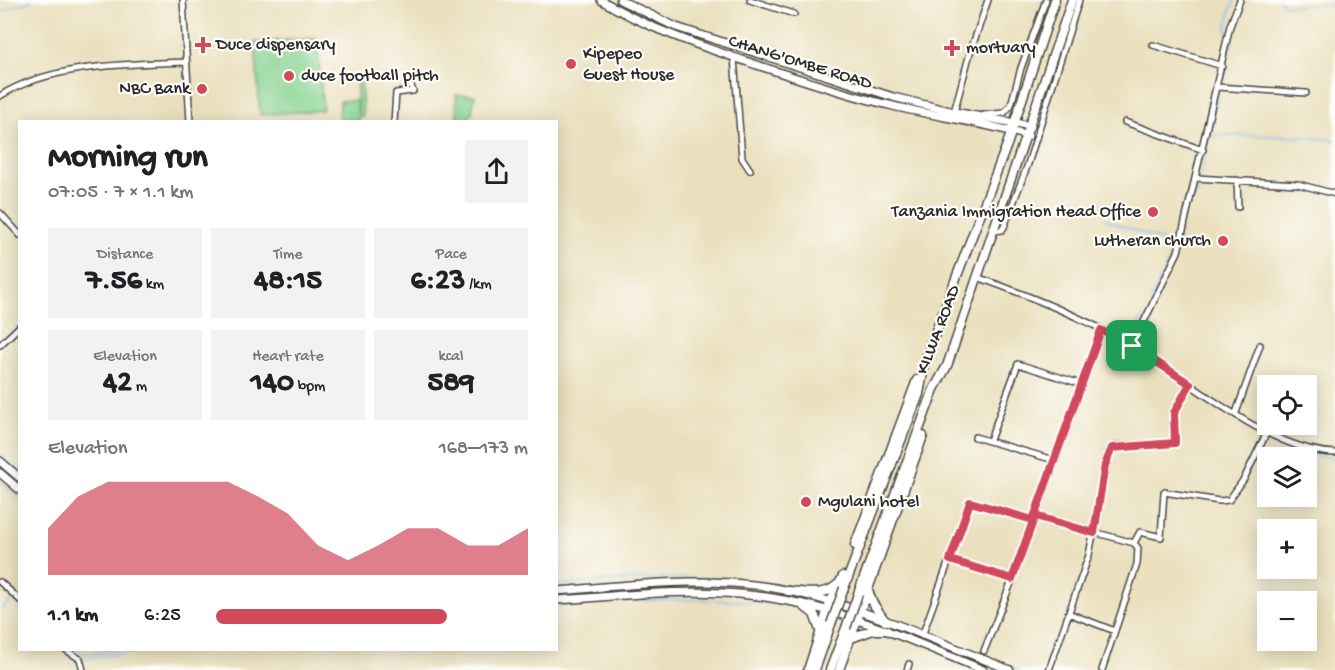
<!DOCTYPE html>
<meta charset="utf-8">
<style>
body{margin:0;font-family:"Gochi Hand",sans-serif;background:#f2f2f2;color:#202124;height:100vh;display:flex;flex-direction:column;font-size:22px;white-space:nowrap}
*{box-sizing:border-box;margin:0}
p{font-size:20px;color:#757577}
.icon{flex:none;width:33px;height:33px;fill:none;stroke:currentColor;stroke-width:2;stroke-linecap:round;stroke-linejoin:round}
.map{position:relative;flex:1;overflow:hidden}
.details{position:absolute;left:18px;top:120px;width:540px;height:531px;display:flex;flex-direction:column;background:#fff;border-radius:0px;box-shadow:0 3px 15px #0003}
.details>*{flex:none}
.fabs{position:absolute;left:1257px;top:375px;display:grid;gap:12px}
.fabs a{display:grid;place-items:center;width:60px;height:60px;border-radius:0px;background:#fff;box-shadow:0 3px 15px #0003;font-size:30px}
.pin{position:absolute;display:grid;place-items:center;width:51px;height:51px;color:#fff;margin:-26px;border-radius:12px;box-shadow:0 3px 9px #0006}
.round{display:grid;place-items:center;flex:none;width:63px;height:63px;border-radius:0px;background:#f2f2f2}
.head{display:flex;align-items:center;justify-content:space-between;height:102px;padding:0 30px}
h1{font-size:33px;font-weight:700;line-height:45px}
.stats{display:grid;grid-template-columns:repeat(3,1fr);gap:9px;height:102px;padding:6px 30px}
.stats div{display:grid;align-content:center;border-radius:0px;background:#f2f2f2;text-align:center}
.stats b{font-size:30px;font-weight:700}
.stats small{font-size:16px;font-weight:400}
.stats p{font-size:16px}
.chart{height:168px;padding:12px 30px}
.chart p{display:flex;justify-content:space-between}
.chart svg{width:100%;height:108px;margin-top:6px;fill:#d1495b;opacity:.7}
ul{padding:0 30px;list-style:none;font-size:20px}
li{display:grid;grid-template-columns:96px 72px 1fr;align-items:center;height:45px}
li i{height:15px;border-radius:8px;background:#d1495b}
.map>svg:first-child{display:block}
.green{fill:#86d391;stroke:#587f5e;stroke-width:1.5}
.lines{fill:none;stroke-linecap:round;stroke-linejoin:round}
.stream{stroke:#78b5ea;stroke-width:1.5}
.minor-casing{stroke:#484641;stroke-width:8}
.major-casing{stroke:#484641;stroke-width:10}
.highway-casing{stroke:#484641;stroke-width:11}
.minor{stroke:#fff;stroke-width:5}
.major{stroke:#fff;stroke-width:7}
.highway{stroke:#fff;stroke-width:8}
.highway-bridge-casing{stroke:#484641;stroke-width:11;stroke-linecap:butt}
.highway-bridge{stroke:#fff;stroke-width:8}
.route-casing{stroke:#fff;stroke-width:12}
.route{stroke:#d1495b;stroke-width:8}
.poi-dot{fill:#d1495b;stroke:#fdfcf7;stroke-width:2}
.labels{text-anchor:middle;dominant-baseline:central;stroke-width:4.5;stroke-linejoin:round;paint-order:stroke}
.poi-label{font-size:18px;fill:#2b2b2b;stroke:#fdfcf7;text-anchor:start}
.street-label{font-size:18px;fill:#2b2b2b;stroke:#fdfcf7}
</style>
<div class="map">
<svg width="1335" height="670" viewBox="0 0 1335 670">
<rect width="100%" height="100%" fill="#fdfcf7"/>
<filter id="ink" filterUnits="userSpaceOnUse"><feTurbulence type="fractalNoise" baseFrequency=".0167" numOctaves="2"/><feDisplacementMap in="SourceGraphic" scale="12" xChannelSelector="R" yChannelSelector="G"/><feConvolveMatrix kernelMatrix="1 2 1 2 8 2 1 2 1" color-interpolation-filters="sRGB"/></filter>
<filter id="wash" filterUnits="userSpaceOnUse"><feTurbulence type="fractalNoise" baseFrequency=".008" numOctaves="4" result="noise"/><feDisplacementMap in="SourceGraphic" scale="24" xChannelSelector="R" yChannelSelector="G"/><feGaussianBlur stdDeviation="1.35" result="paint"/><feColorMatrix in="noise" values="0 0 0 0 0 0 0 0 0 0 0 0 0 0 0 0 0 1.4 0 .05"/><feComposite in="paint" operator="in"/></filter>
<g filter="url(#wash)">
<rect width="100%" height="100%" fill="#eae0bd"/>
<path class="green" d="M 317,38 L 323,110 L 260,115 L 255,42 Z
M 356,77 L 361,77 L 363,116 L 358,117 L 358,121 L 339,121 L 340,101 L 356,100 L 358,114 Z
M 456,95 L 475,95 L 472,112 L 467,121 L 457,121 Z"/>
<g class="lines">
<path class="stream" d="M 1279,0 L 1284,5 L 1335,5
M 0,12 L 32,0
M 1226,33 L 1231,8 L 1235,0
M 1220,83 L 1232,42 L 1234,23
M 1210,135 L 1290,136 L 1335,140
M 1199,144 L 1202,137
M 1195,166 L 1196,154
M 1200,175 L 1219,91
M 1192,200 L 1198,192 L 1200,180
M 1105,219 L 1165,242 L 1174,243 L 1181,229
M 1151,301 L 1171,256
M 1155,306 L 1161,293
M 1124,334 L 1130,338 L 1144,316
M 1133,349 L 1186,385
M 1258,431 L 1309,455 L 1335,458
M 0,456 L 20,473
M 0,481 L 20,498
M 556,585 C 629,579 701,574 773,584
M 556,606 C 632,599 707,596 782,605
M 0,610 L 16,597
M 76,650 L 85,654 L 116,650
M 68,654 L 79,660
M 980,655 L 1001,663
M 83,659 L 143,650
M 1011,667 L 1019,670"/>
</g>
</g>
<g filter="url(#ink)">
<g class="lines">
<defs>
<path id="minor" d="M 183,0 L 190,122
M 750,0 L 794,14
M 1153,45 L 1222,66
M 734,58 L 742,158 L 750,170
M 1218,87 L 1306,93
M 0,96 C 50,64 129,64 186,62
M 954,112 L 970,53 L 988,0
M 984,115 L 1004,113 L 1011,105 L 1021,68 L 1046,0
M 394,122 L 396,93 L 413,91 L 408,78
M 1125,122 L 1203,150
M 1196,178 L 1298,184 L 1335,194
M 1237,180 L 1238,207
M 0,213 L 20,235
M 994,231 L 1002,230 L 1004,227 L 1028,164 L 1079,0
M 977,277 C 1030,296 1083,317 1131,345 C 1188,379 1268,451 1335,453
M 0,345 L 20,326
M 1132,346 L 1178,252 L 1230,26 L 1240,0
M 1236,413 L 1260,345
M 975,437 L 1054,460
M 990,440 L 1018,364 L 1081,384
M 1035,516 L 1134,543 L 1138,548 L 1137,564 L 1102,670
M 1134,543 L 1140,532 L 1161,537 L 1164,492 L 1219,501 L 1229,500 L 1244,479 L 1267,432
M 950,560 L 1012,579
M 0,582 L 20,600
M 1068,613 L 1115,631
M 922,636 L 970,502 L 1033,520
M 66,650 L 80,659 L 83,670
M 984,651 L 1019,563 L 1102,330
M 907,670 L 909,664
M 1049,670 L 1089,555 L 1109,452 L 1114,446 L 1175,443 L 1174,413 L 1189,384"/>
<path id="major" d="M 601,0 C 650,30 703,47 757,65 C 802,80 847,95 893,106 C 938,117 984,122 1028,136
M 620,0 L 676,27 L 893,97 L 954,112 L 1031,126
M 0,461 L 20,478
M 0,473 L 20,490
M 556,591 C 633,585 714,574 790,591 C 866,608 938,642 1010,670
M 556,600 C 620,596 685,588 749,595 C 831,603 908,639 983,670"/>
<path id="highway" d="M 855,545 L 917,380
M 844,588 L 919,394 L 926,357 L 1008,142 L 1055,0
M 868,590 L 872,602 L 885,621
M 788,591 C 804,592 824,597 837,585
M 858,594 L 934,389 L 947,366 L 1072,0
M 801,604 L 814,614 L 820,630
M 851,638 L 873,630 L 886,630
M 808,670 L 830,603 L 843,576
M 815,670 L 831,624
M 830,670 L 846,628
M 839,670 L 923,436"/>
</defs>
<use href="#minor" class="minor-casing"/>
<use href="#major" class="major-casing"/>
<use href="#highway" class="highway-casing"/>
<use href="#minor" class="minor"/>
<use href="#major" class="major"/>
<use href="#highway" class="highway"/>
<defs>
<path id="highway-bridge" d="M 831,624 L 844,588
M 846,628 L 858,594"/>
</defs>
<use href="#highway-bridge" class="highway-bridge-casing"/>
<use href="#highway-bridge" class="highway-bridge"/>
</g>
</g>
<g class="lines" filter="url(#ink)">
<defs>
<path id="route" d="M 1132,346 L 1101,330 L 1033,520 L 970,502 L 950,560 L 1012,579 L 1035,516 L 1094,533 L 1105,465 L 1112,448 L 1175,443 L 1174,413 L 1190,384 L 1132,346"/>
</defs>
<use href="#route" class="route-casing"/>
<use href="#route" class="route"/>
</g>
<g class="poi-dot">
<path d="M200 36h6v6h6v6h-6v6h-6v-6h-6v-6h6z"/>
<path d="M949 39h6v6h6v6h-6v6h-6v-6h-6v-6h6z"/>
<circle cx="571" cy="64" r="6"/>
<circle cx="289" cy="76" r="6"/>
<circle cx="202" cy="89" r="6"/>
<circle cx="1153" cy="212" r="6"/>
<circle cx="1223" cy="241" r="6"/>
<circle cx="806" cy="502" r="6"/>
</g>
<g class="labels">
<g class="poi-label">
<text x="216" y="45">Duce dispensary</text>
<text x="966" y="48">mortuary</text>
<text x="583" y="54">Kipepeo<tspan x="583" dy="21">Guest House</tspan></text>
<text x="301" y="76">duce football pitch</text>
<text x="190" y="89" text-anchor="end">NBC Bank</text>
<text x="1141" y="212" text-anchor="end">Tanzania Immigration Head Office</text>
<text x="1211" y="241" text-anchor="end">Lutheran church</text>
<text x="818" y="502">Mgulani hotel</text>
</g>
<g class="street-label">
<text transform="translate(800 63) rotate(17)">CHANG'OMBE ROAD</text>
<text transform="translate(939 330) rotate(-69)">KILWA ROAD</text>
</g>
</g>
</svg>
<div class="fabs">
<a><svg class="icon" aria-label="locate" viewBox="0 0 24 24"><circle cx="12" cy="12" r="6"/><path d="M12 2v4M12 18v4M2 12h4M18 12h4"/></svg></a>
<a><svg class="icon" aria-label="layers" viewBox="0 0 24 24"><path d="M12 4l9 5-9 5-9-5zM3 14l9 5 9-5"/></svg></a>
<a>+</a>
<a>−</a>
</div>
<div class="pin" style="left:1132px;top:346px;background:#1e9e55"><svg class="icon" aria-label="arrive" viewBox="0 0 24 24"><path d="M6 21V4h12l-3 4 3 4H6"/></svg></div>
<section class="details">
<div class="head"><div><h1>Morning run</h1><p>07:05 · 7 × 1.1 km</p></div><a class="round"><svg class="icon" aria-label="share" viewBox="0 0 24 24"><path d="M12 15V3M7 8l5-5 5 5M5 13v7h14v-7"/></svg></a></div>
<div class="stats">
<div><p>Distance</p><b>7.56<small> km</small></b></div>
<div><p>Time</p><b>48:15</b></div>
<div><p>Pace</p><b>6:23<small> /km</small></b></div>
</div>
<div class="stats">
<div><p>Elevation</p><b>42<small> m</small></b></div>
<div><p>Heart rate</p><b>140<small> bpm</small></b></div>
<div><p>kcal</p><b>589</b></div>
</div>
<div class="chart"><p><span>Elevation</span>168–173 m</p>
<svg viewBox="0 0 160 44" preserveAspectRatio="none"><path d="M0 44V25L10 12L20 6L30 6L40 6L50 6L60 6L70 12L80 19L90 32L100 38L110 32L120 25L130 25L140 32L150 32L160 25V44z"/></svg>
</div>
<ul>
<li><b>1.1 km</b>6:25<i style="width:74%"></i></li>
</ul>
</section>
</div>
